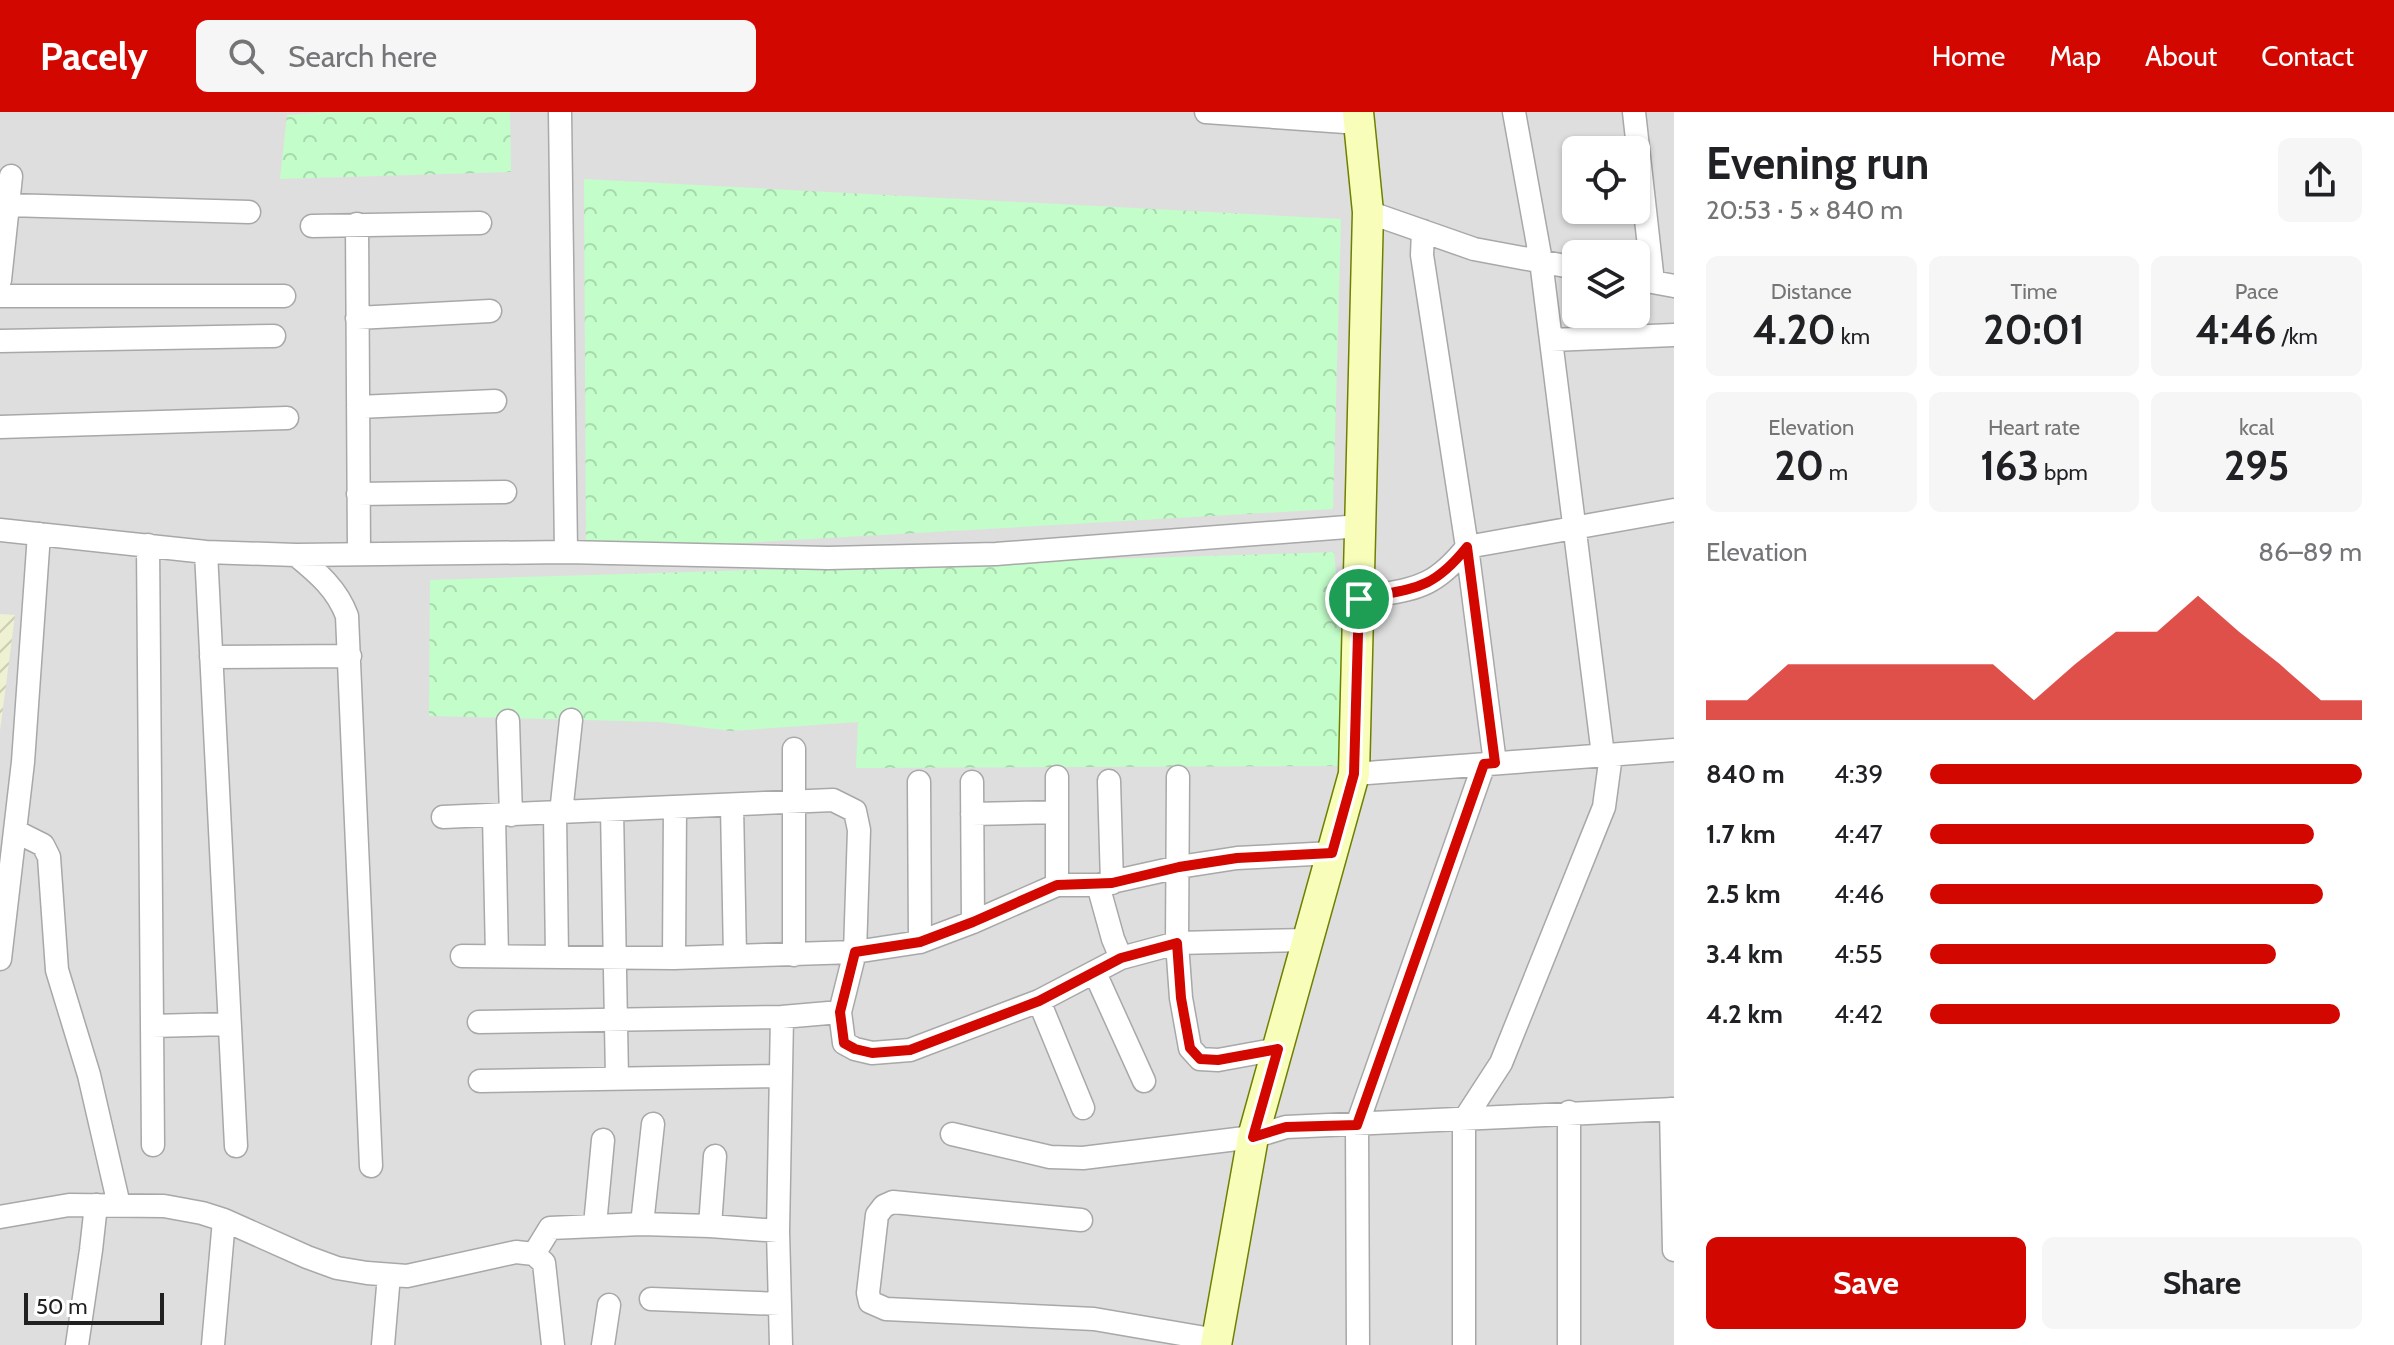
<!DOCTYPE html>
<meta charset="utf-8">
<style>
body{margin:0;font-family:Cabin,sans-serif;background:#f6f6f6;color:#202124;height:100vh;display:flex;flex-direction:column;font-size:30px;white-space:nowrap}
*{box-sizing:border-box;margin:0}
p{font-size:26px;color:#757577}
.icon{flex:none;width:44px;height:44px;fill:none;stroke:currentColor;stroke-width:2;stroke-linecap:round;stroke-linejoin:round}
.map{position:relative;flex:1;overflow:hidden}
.side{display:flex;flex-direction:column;background:#fff;width:720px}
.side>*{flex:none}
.controls{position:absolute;left:1562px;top:24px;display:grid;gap:16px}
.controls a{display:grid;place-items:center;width:88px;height:88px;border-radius:12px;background:#fff;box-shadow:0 2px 6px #0004;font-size:40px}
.scale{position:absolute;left:24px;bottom:20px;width:140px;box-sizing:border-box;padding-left:8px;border:4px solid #212121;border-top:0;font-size:22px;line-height:28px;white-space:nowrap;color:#212121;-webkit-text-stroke:6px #fff;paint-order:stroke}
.pin{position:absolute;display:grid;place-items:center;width:68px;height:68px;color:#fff;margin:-34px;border:4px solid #fff;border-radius:50%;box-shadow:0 2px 8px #0007}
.round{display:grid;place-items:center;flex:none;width:84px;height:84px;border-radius:12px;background:#f6f6f6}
.head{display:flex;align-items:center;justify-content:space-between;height:136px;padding:0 32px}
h1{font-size:44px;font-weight:700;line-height:60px}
.figures{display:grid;grid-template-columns:repeat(3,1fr);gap:12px;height:136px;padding:8px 32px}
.figures div{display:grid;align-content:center;border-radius:12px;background:#f6f6f6;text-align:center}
.figures b{font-size:40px;font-weight:700}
.figures small{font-size:22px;font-weight:400}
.figures p{font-size:22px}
.chart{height:224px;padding:16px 32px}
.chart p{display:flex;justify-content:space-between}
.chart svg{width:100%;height:144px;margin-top:8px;fill:#d20700;opacity:.7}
.button{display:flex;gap:16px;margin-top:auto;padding:16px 32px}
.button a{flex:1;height:92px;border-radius:12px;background:#d20700;color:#fff;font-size:32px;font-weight:700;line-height:92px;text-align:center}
.button a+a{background:#f6f6f6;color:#202124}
ul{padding:0 32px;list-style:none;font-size:26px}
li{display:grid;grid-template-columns:128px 96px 1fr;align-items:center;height:60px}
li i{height:20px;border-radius:10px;background:#d20700}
header{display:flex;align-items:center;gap:48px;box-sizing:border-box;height:112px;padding:0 40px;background:#d20700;color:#fff}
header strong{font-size:38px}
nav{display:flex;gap:44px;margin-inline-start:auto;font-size:28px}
.search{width:560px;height:72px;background:#f6f6f6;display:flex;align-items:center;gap:20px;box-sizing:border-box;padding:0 28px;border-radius:12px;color:#757577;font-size:30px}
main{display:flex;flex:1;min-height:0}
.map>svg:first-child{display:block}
.residential{fill:#dfdede;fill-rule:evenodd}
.farmland{fill:url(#farmland-furrows)}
.park{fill:url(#park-crowns)}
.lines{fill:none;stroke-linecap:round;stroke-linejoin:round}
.street-casing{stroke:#a8a8a8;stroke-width:25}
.secondary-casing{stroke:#6f8000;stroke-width:33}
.street{stroke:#fff;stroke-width:22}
.secondary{stroke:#f8feba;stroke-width:30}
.route-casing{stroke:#fff;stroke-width:16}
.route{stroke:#d20700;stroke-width:10}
</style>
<header>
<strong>Pacely</strong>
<div class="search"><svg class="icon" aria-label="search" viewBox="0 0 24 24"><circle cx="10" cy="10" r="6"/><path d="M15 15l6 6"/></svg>Search here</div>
<nav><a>Home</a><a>Map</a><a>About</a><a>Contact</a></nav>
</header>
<main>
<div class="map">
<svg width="1674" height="1233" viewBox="0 0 1674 1233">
<defs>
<pattern id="farmland-furrows" width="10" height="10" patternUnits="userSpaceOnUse" patternTransform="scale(2)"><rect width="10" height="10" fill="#eef1d2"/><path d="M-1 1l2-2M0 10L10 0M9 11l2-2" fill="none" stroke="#ccceb4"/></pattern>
<pattern id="park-crowns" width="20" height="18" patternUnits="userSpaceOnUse" patternTransform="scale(2)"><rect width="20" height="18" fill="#c3fdca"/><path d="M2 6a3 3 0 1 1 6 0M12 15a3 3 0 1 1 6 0" fill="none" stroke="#a7d9ad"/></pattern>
</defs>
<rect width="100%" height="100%" fill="#f2efe7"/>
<path class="residential" d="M 0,0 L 1674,0 L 1674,1233 L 0,1233 ZM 1576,38 L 1636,38 L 1636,98 L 1576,98 ZM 1576,142 L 1636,142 L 1636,202 L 1576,202 Z"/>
<path class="farmland" d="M 0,502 L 15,503 L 0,619 Z"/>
<path class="park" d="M 326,0 L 510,0 L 511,60 L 280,67 L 287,3 Z
M 584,67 L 1341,107 L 1333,397 L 586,440 Z
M 1334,440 L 1355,654 L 856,656 L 858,610 L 731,619 L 659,610 L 429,604 L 430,468 Z"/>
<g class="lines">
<defs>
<path id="street" d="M 560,0 L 566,440
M 1206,0 L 1359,11
M 1514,0 L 1541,149 L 1603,643
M 1634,0 L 1653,170
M 11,64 L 8,93 L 249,100
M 0,93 L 8,93 L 0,168
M 1368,100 L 1474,137 L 1576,156
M 357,112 L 359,442
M 312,114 L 480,111
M 1423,119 L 1422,143 L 1467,435 L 1495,651
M 1636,167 L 1674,174
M 0,184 L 284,184
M 357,206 L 490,199
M 1551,228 L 1674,223
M 0,229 L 274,224
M 358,295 L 495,289
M 0,315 L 287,306
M 358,382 L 505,380
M 0,418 L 206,440 L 296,443 L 566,440 L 828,446 L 996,442 L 1360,414
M 148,433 L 153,1033
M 206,440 L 236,1034
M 296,443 C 318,461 337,477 347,504 L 371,1054
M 1359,487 C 1412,476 1431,480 1467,435 L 1674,398
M 211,545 L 350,544
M 508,609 L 511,703
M 1354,662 L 1674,638
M 1178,665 L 1177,831 L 1181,886 L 1190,936 L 1200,947 L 1218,948 L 1278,937
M 1109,669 L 1112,771
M 919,670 L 920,830
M 972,670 L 973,810
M 732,694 L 735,844
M 612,698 L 617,966
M 561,701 L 571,608
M 555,702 L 557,844
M 972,702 L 1057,700
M 494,704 L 497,844
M 443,705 L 833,688 L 855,699 L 859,718 L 855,840 L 840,900 L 782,905 L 479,910
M 15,719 L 43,733 L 49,745 L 57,858 L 89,963 L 119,1093
M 1057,773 L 1057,665
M 1098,773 L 1179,755 L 1237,746 L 1332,741
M 794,843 L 794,637
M 462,844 L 674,846 L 855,840 L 920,830 L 973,810 L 1057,773 L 1098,773 L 1113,827 L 1121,846 L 1177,831 L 1308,828
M 674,846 L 675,695
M 0,847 L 23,650 L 39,422
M 1095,861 L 1144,969
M 1039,889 L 1083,996
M 840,900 L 844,931 L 855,937 L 872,941 L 910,938 L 1039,889 L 1121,846
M 152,914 L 229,912
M 480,969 L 780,964
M 1671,997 L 1674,1138
M 1569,1000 L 1569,1233
M 952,1022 L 1050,1045 L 1083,1046 L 1253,1025 L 1286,1015 L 1674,997
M 0,1105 L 69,1093 L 164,1094 L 202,1101 L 224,1108 L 307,1145 L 337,1156 L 367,1161 L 407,1164 L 516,1140 L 534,1142 L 544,1151 L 553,1233
M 1081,1108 L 893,1090 L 884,1094 L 877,1103 L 868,1181 L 870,1190 L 886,1197 L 1094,1207 L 1217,1228
M 642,1112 L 653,1012
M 595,1113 L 603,1028
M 710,1114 L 715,1044
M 534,1142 L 550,1116 L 642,1112 L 710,1114 L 778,1119
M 651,1187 L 780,1192
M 77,1233 L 91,1138 L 96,1093
M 213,1233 L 224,1108
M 383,1233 L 389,1163
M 603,1233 L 609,1193
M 781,1233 L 778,1119 L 782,905
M 1358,1233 L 1357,1013 L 1484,652
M 1464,1233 L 1464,1008 L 1501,951 L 1604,695 L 1611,643"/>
<path id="secondary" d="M 1216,1233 L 1253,1025 L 1354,662 L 1368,100 L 1358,0"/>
</defs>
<use href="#street" class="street-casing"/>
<use href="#secondary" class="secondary-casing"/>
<use href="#street" class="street"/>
<use href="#secondary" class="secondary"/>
</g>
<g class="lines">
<defs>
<path id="route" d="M 1467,435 L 1495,651 L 1484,652 L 1357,1013 L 1286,1015 L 1253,1025 L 1278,937 L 1218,948 L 1200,947 L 1190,936 L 1181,886 L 1177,831 L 1121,846 L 1039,889 L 910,938 L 872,941 L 855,937 L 844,931 L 840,900 L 855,840 L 920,830 L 973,810 L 1057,773 L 1112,771 L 1179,755 L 1237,746 L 1332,741 L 1354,662 L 1359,487 C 1412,476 1431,480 1467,435 Z"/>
</defs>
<use href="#route" class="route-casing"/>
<use href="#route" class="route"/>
</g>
</svg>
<div class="controls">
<a><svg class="icon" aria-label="locate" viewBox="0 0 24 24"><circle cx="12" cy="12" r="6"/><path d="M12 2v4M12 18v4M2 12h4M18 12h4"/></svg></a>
<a><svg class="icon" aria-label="layers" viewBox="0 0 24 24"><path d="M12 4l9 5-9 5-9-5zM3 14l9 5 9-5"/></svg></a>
</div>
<div class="scale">50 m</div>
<div class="pin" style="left:1359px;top:487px;background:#1e9e55"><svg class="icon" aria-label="arrive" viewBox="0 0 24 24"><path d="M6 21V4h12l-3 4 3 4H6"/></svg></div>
</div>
<section class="side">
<div class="head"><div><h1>Evening run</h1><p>20:53 · 5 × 840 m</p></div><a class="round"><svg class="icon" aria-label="share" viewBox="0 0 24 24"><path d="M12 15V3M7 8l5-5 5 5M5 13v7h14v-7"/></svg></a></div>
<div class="figures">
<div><p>Distance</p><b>4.20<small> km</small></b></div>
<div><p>Time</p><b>20:01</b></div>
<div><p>Pace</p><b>4:46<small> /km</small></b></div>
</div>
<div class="figures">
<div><p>Elevation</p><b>20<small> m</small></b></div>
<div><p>Heart rate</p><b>163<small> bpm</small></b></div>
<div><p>kcal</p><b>295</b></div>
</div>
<div class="chart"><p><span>Elevation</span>86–89 m</p>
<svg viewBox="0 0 160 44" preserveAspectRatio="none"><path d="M0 44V38L10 38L20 27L30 27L40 27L50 27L60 27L70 27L80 38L90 27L100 17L110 17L120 6L130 17L140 27L150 38L160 38V44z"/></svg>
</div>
<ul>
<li><b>840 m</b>4:39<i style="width:100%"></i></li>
<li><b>1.7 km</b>4:47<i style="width:89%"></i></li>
<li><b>2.5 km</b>4:46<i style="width:91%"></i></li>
<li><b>3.4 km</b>4:55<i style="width:80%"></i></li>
<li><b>4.2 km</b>4:42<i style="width:95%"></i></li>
</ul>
<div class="button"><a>Save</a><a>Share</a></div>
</section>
</main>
